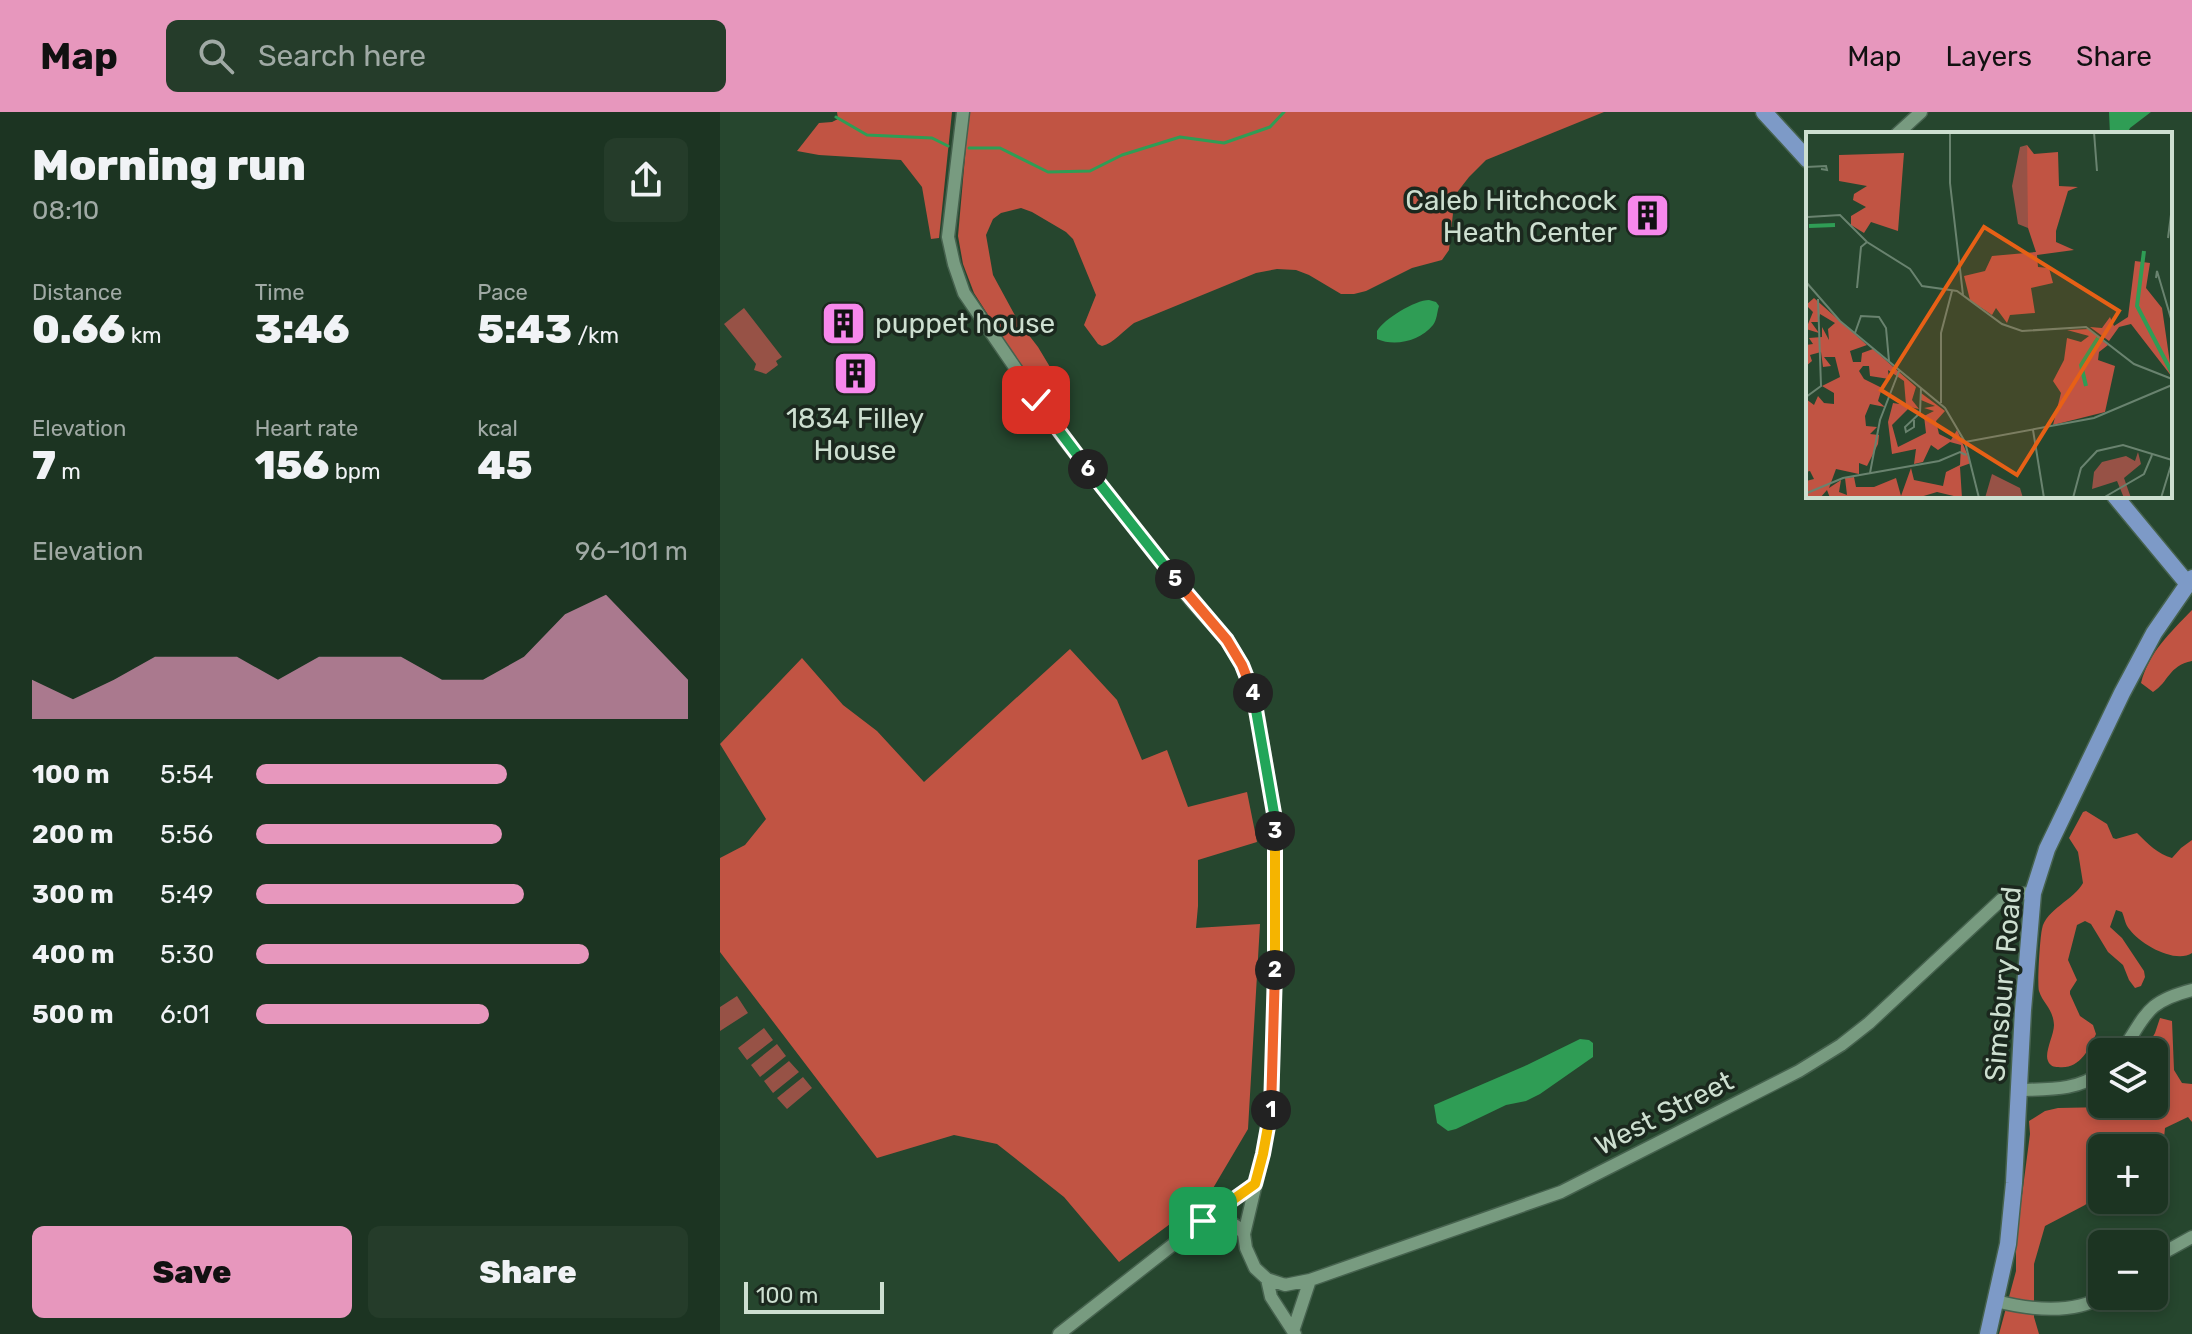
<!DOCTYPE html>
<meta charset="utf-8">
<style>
body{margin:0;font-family:Rubik,sans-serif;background:#253c2a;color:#f1f3f6;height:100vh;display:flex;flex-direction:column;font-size:30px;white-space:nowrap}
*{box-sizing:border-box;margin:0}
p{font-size:26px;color:#a0aaa5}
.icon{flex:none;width:44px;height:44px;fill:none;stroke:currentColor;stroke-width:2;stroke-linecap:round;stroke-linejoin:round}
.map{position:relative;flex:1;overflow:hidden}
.panel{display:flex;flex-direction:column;background:#1c3422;width:720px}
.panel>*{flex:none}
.buttons{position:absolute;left:1368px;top:926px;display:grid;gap:16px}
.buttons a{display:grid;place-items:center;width:80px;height:80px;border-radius:12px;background:#1c3422;box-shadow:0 4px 12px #0003,0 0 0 2px #3a4f40;font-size:40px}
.scale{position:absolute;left:24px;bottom:20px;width:140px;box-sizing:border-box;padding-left:8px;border:4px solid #cddfd0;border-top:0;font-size:22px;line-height:28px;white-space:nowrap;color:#cddfd0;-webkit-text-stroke:6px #1b281e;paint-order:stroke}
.pin{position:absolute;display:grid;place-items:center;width:68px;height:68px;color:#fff;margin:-34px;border-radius:16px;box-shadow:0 4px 12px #0006}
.km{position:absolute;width:40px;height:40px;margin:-20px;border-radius:50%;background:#222;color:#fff;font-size:22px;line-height:40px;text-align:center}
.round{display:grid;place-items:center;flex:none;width:84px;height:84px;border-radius:12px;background:#253c2a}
.headline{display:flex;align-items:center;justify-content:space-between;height:136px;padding:0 32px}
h1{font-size:44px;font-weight:800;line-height:60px}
.metrics{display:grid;grid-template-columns:repeat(3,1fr);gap:12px;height:136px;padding:8px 32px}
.metrics div{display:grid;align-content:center}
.metrics b{font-size:40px;font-weight:800}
.metrics small{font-size:22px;font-weight:400}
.metrics p{font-size:22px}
.chart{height:224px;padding:16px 32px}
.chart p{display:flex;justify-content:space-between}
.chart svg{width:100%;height:144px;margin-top:8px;fill:#e797bd;opacity:.7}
.primary-button{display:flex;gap:16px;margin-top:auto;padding:16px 32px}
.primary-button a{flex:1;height:92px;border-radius:12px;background:#e797bd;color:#111;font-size:32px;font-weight:800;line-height:92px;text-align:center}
.primary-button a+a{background:#253c2a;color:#f1f3f6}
ul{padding:0 32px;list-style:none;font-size:26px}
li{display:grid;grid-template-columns:128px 96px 1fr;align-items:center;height:60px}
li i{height:20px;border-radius:10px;background:#e797bd}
header{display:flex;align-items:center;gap:48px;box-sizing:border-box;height:112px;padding:0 40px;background:#e797bd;color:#111}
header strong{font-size:38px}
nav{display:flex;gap:44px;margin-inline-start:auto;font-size:28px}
.search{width:560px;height:72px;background:#253c2a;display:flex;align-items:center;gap:20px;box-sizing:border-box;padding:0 28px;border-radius:12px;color:#a0aaa5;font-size:30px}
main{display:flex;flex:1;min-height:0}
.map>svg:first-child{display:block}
.green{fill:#975246}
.forest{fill:#c15443}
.water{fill:#2f9d55}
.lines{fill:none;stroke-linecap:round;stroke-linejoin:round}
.stream{stroke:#2f9d55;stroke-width:3}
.minor-casing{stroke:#46624e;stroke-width:15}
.major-casing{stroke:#46624e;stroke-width:19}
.minor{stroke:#789b80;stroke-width:12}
.major{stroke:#7d9ac7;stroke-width:16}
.split-1-casing{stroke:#fff;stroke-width:16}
.split-2-casing{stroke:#fff;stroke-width:16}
.split-3-casing{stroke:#fff;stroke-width:16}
.split-4-casing{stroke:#fff;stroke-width:16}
.split-5-casing{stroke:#fff;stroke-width:16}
.split-6-casing{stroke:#fff;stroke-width:16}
.split-7-casing{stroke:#fff;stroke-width:16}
.split-1{stroke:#f5b400;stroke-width:10}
.split-2{stroke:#f0652b;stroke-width:10}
.split-3{stroke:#f5b400;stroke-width:10}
.split-4{stroke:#22a559;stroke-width:10}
.split-5{stroke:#f0652b;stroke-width:10}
.split-6{stroke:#22a559;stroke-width:10}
.split-7{stroke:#22a559;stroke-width:10}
.labels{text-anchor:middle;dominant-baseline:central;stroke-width:7;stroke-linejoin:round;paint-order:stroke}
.poi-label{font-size:28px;fill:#cddfd0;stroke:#1b281e;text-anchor:end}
.street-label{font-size:28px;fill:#cddfd0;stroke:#1b281e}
.inset-river{fill:none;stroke:#2f9d55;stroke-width:4}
.inset-road{fill:none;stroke:#69836f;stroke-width:2}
.view{fill:#e76016;fill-opacity:0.15;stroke:#e76016;stroke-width:4}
.inset-edge{fill:none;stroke:#cddfd0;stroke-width:4}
</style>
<header>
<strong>Map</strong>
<div class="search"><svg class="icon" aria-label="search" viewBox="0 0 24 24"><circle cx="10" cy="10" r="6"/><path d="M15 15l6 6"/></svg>Search here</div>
<nav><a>Map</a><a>Layers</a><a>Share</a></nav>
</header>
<main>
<section class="panel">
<div class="headline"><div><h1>Morning run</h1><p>08:10</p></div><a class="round"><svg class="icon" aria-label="share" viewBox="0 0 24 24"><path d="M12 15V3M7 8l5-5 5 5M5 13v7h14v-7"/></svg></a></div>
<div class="metrics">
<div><p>Distance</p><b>0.66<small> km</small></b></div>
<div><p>Time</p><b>3:46</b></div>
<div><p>Pace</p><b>5:43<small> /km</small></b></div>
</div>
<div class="metrics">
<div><p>Elevation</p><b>7<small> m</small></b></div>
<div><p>Heart rate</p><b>156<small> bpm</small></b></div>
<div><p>kcal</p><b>45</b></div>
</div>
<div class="chart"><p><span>Elevation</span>96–101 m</p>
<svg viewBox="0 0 160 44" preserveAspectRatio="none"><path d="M0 44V32L10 38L20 32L30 25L40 25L50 25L60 32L70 25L80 25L90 25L100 32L110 32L120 25L130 12L140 6L150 19L160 32V44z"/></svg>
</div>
<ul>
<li><b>100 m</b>5:54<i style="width:58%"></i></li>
<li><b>200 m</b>5:56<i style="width:57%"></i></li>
<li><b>300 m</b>5:49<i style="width:62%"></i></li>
<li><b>400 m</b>5:30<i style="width:77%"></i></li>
<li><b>500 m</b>6:01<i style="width:54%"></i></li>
</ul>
<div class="primary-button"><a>Save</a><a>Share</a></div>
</section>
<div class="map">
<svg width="1472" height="1222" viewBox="0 0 1472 1222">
<rect width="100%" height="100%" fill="#26462e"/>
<path class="green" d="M 24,196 L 62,245 L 56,249 L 58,253 L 46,262 L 34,258 L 36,252 L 4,212 Z
M 17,884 L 28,901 L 0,919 L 0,895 Z
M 44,916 L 53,928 L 27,948 L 18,936 Z
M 57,932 L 66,944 L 40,965 L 31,953 Z
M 69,949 L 79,960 L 53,981 L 44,969 Z
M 83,965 L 92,976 L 67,997 L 57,986 Z"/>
<path class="forest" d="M 117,0 L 232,0 L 219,126 L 211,127 L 202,75 L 181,48 L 99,43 L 77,39 L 99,11 L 112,10 L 118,7 Z
M 249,0 L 884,0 L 766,48 L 749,65 L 735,83 L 729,138 L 722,148 L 692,156 L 646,179 L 634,182 L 621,182 L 589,163 L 576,158 L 557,157 L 536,161 L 414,211 C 404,218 394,231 382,234 L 378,232 L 364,213 L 376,183 L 353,127 L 346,120 L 312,100 L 301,96 L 281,101 L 273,107 L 266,123 L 273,163 L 298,209 L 318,235 L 336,265 L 334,277 L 329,281 L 313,273 L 254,181 L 243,152 L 238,124 Z
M 1472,498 L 1472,549 C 1448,554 1449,570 1433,580 L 1421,571 C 1429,540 1450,521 1472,498 Z
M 350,537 L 397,588 L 422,648 L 447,638 L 468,695 L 527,680 L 537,730 L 478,748 L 478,794 L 476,816 L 540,812 L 528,1017 L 489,1083 L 399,1150 L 344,1085 L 277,1032 L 234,1023 L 157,1046 L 0,840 L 0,746 L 25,733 L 46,707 L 0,632 L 82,546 L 123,593 L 157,619 L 204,670 Z
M 1366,699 L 1387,712 L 1393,726 L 1396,727 L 1417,721 C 1428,732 1438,742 1452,746 L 1461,736 L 1472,728 L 1472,841 C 1456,852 1421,833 1410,818 C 1405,813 1405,807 1402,800 L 1396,798 L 1390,815 L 1402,826 L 1424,859 L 1425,865 L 1421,874 L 1415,876 L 1409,868 L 1403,853 L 1388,840 L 1371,812 L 1365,809 L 1357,813 L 1348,848 L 1357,868 L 1350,879 L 1350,882 L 1360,904 L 1373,913 L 1376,922 C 1369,938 1359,958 1338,955 C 1334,955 1330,954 1328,949 C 1324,941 1334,923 1334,913 C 1333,896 1323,892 1319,879 C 1317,872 1320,825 1322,817 C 1326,797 1354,788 1363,771 L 1358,740 L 1349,726 L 1363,700 Z
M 1440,906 L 1452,909 L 1454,958 L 1462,971 L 1472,972 L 1472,1010 L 1468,1005 L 1445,1016 L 1442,1046 L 1434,1052 L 1434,1036 L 1382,1036 L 1382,1078 L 1365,1093 L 1325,1114 L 1314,1152 L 1314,1205 L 1319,1222 L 1279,1222 L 1296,1159 L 1296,1129 L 1310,1022 L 1309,1009 L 1325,999 L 1338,996 L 1388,995 L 1394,992 L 1434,992 L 1434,940 L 1424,940 L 1435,921 Z"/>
<path class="water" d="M 1389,0 L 1431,0 L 1410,16 L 1407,22 L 1390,22 Z
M 709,188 L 716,190 L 719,194 C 717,200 717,208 713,213 C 700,229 675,235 657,227 L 657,219 C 664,207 695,188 709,188 Z
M 860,927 L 869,928 L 873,931 L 873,945 L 820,982 L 806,989 L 786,993 L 736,1017 L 728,1019 L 717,1011 L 714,993 L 807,953 Z"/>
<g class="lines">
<path class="stream" d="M 116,5 L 147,23 L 212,26 L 228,34
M 249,36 L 280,36 L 328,60 L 370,59 L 402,43 L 460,25 L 504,31 L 550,15 L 564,0"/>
<defs>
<path id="minor" d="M 243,0 L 228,125 L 234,152 L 244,181 L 344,327 L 473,491 L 507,528 L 522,553 L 535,587 L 555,707 L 555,869 L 551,995 L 543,1042 L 524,1122 L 526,1136 L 535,1156 L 547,1167 L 565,1173 L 590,1168 L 841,1080 L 1079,959 L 1121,933 L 1149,911 L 1281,788 L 1291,782 L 1313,781
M 1177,22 L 1201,0
M 1401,940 C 1426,905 1424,890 1472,878
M 1299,978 C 1329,977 1357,979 1382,960
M 486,1108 C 501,1104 515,1110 524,1122
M 1434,1146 L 1472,1125
M 547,1167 L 551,1185 L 575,1222
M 1276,1189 C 1311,1198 1352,1203 1384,1184
M 573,1219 L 590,1168
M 339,1222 L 483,1109 L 535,1072"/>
<path id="major" d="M 1044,0 L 1088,48
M 1395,384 L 1467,471
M 1268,1222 L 1288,1132 L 1294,1071 L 1303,898 L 1313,781 L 1327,737 L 1402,581 L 1434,521 L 1472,466"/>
</defs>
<use href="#minor" class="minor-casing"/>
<use href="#major" class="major-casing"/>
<use href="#minor" class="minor"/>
<use href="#major" class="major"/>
</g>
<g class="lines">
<defs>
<path id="split-1" d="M 483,1109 L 535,1072 L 543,1042 L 551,998"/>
<path id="split-2" d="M 551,998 L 555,858"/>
<path id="split-3" d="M 555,719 L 555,858"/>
<path id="split-4" d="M 533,581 L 555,707 L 555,719"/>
<path id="split-5" d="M 455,467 L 507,528 L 522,553 L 533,581"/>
<path id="split-6" d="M 368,357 L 455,467"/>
<path id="split-7" d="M 316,288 L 368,357"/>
</defs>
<use href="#split-1" class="split-1-casing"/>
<use href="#split-2" class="split-2-casing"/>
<use href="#split-3" class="split-3-casing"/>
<use href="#split-4" class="split-4-casing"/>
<use href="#split-5" class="split-5-casing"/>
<use href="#split-6" class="split-6-casing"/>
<use href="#split-7" class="split-7-casing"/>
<use href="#split-1" class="split-1"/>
<use href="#split-2" class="split-2"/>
<use href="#split-3" class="split-3"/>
<use href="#split-4" class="split-4"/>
<use href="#split-5" class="split-5"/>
<use href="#split-6" class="split-6"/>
<use href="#split-7" class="split-7"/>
</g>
<defs>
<symbol id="building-square" viewBox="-11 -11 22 22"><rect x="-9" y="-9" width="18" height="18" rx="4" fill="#f788ec" stroke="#1b281e"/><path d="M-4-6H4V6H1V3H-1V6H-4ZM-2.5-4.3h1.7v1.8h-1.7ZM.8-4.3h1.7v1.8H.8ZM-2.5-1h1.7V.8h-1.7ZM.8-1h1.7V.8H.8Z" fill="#111"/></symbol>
</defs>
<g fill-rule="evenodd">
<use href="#building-square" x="902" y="78" width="51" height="51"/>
<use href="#building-square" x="98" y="186" width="51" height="51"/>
<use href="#building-square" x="110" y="236" width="51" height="51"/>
</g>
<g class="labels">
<g class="poi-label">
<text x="897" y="88">Caleb Hitchcock<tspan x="897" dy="32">Heath Center</tspan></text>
<text x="155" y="211" text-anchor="start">puppet house</text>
<text x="135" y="306" text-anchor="middle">1834 Filley<tspan x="135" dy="32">House</tspan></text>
</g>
<g class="street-label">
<text transform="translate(1283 872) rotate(-85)">Simsbury Road</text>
<text transform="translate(944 1001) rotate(-27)">West Street</text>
</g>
</g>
<g transform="translate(1086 20)">
<rect width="366" height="366" fill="#26462e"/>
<path d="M 221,13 L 226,67 L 222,96 L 212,92 L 206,54 L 214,15 ZM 332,320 L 335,332 L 318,346 L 325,366 L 318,366 L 311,349 L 286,357 L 288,340 L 296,330 L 320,324 L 329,329 ZM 186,342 L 214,356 L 217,366 L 179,366 Z" fill="#975246"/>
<path d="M 221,13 L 228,22 L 252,20 L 253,54 L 272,55 L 262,59 L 250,99 L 250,110 L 268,118 L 231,123 L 232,135 L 243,136 L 247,151 L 225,156 L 229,181 L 204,183 L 201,191 L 190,176 L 186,183 L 164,168 L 158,144 L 179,139 L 186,124 L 230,120 L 222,96 ZM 98,21 L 92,99 L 65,90 L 58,101 L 45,93 L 45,84 L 60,75 L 47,68 L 48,62 L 61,54 L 33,49 L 33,23 ZM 329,129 L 344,131 L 340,156 L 356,176 L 366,245 L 325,192 L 313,195 L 303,209 L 284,195 L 296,196 L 304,185 L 308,194 L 322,185 ZM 8,166 L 61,213 L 44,219 L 47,230 L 55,230 L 56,221 L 67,217 L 110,255 L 106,268 L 113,277 L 104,275 L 86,293 L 92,315 L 120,301 L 118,284 L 128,279 L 118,276 L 129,274 L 115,268 L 115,261 L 139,279 L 130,289 L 133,302 L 145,308 L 151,298 L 165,331 L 154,335 L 156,366 L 131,360 L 111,366 L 24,366 L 21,358 L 14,366 L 0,366 L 0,349 L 8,347 L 4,339 L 0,340 L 0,267 L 8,273 L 12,264 L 18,271 L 28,272 L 28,261 L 16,254 L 34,245 L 29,225 L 18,225 L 25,234 L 17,235 L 15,220 L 4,223 L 6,229 L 0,234 L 0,213 L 7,212 L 3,206 L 16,205 L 16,195 L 23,208 L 22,197 L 29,191 L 14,182 L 12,190 L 5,190 L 13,201 L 0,197 L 7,180 L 0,173 ZM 57,234 L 63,234 L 64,244 L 83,247 L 82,238 L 98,249 L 100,273 L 87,271 L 82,290 L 86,322 L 110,317 L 108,332 L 117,330 L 125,313 L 132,318 L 144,310 L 155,313 L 154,333 L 140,340 L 137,354 L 108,348 L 105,336 L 95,364 L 90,346 L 68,355 L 50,355 L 48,345 L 39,346 L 41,363 L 33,360 L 35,348 L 23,356 L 30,337 L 53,342 L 53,331 L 61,334 L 72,312 L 73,303 L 64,302 L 71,295 L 60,294 L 59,284 L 64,272 L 79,275 L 72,269 L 76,256 L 58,247 L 53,239 ZM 283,197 L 302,213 L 293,220 L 292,228 L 309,234 L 299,280 L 247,293 L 255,261 L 247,249 L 258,228 L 261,206 L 275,210 L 283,204 L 261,198 Z" fill="#c15443" fill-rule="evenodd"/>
<path class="inset-river" d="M 3,94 L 29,93M 338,119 L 331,174 L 366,241M 280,254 L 275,233 L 292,206"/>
<path class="inset-road" d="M 144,0 L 144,51 L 157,163M 288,0 L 291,39M 0,35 L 20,34 L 21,38 L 15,37M 0,65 L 0,106M 2,85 L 34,83 L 61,110 L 104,137 L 116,154 L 151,159 L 196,192 L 216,199 L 280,195 L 328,232 L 366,247M 362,106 L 366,75M 350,146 L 351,139 L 366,190M 0,150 L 34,189 L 139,276 L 159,310 L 173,366M 51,156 L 55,115 L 61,110M 49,201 L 55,184 L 73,185 L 80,196 L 83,229M 0,265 L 15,254 L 12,167M 135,271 L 135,201 L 146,159M 108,288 L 108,295 L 100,300 L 99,295 L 114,281 L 115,256M 227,298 L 238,366M 159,310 L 288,286 L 366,253M 64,341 L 74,288 L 93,239M 1,361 L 37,346 L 133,329 L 154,320 L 160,323M 267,366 L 275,336 L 291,319 L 317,313 L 366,328M 297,366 L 338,342 L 346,323M 355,366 L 366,330"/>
<path class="view" d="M 178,95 L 313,179 L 211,343 L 75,258 Z"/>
<rect width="366" height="366" class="inset-edge"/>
</g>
</svg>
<div class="buttons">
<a><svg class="icon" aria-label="layers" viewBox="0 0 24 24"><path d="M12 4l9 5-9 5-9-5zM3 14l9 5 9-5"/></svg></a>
<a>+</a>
<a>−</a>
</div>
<div class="scale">100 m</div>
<div class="pin" style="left:483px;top:1109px;background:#1e9e55"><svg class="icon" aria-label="arrive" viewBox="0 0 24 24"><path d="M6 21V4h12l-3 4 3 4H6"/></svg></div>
<div class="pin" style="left:316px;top:288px;background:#d93025"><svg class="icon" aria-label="check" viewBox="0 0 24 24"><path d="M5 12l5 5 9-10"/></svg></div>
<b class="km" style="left:551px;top:998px">1</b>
<b class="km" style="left:555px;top:858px">2</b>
<b class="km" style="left:555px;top:719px">3</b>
<b class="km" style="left:533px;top:581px">4</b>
<b class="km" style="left:455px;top:467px">5</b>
<b class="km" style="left:368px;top:357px">6</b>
</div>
</main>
